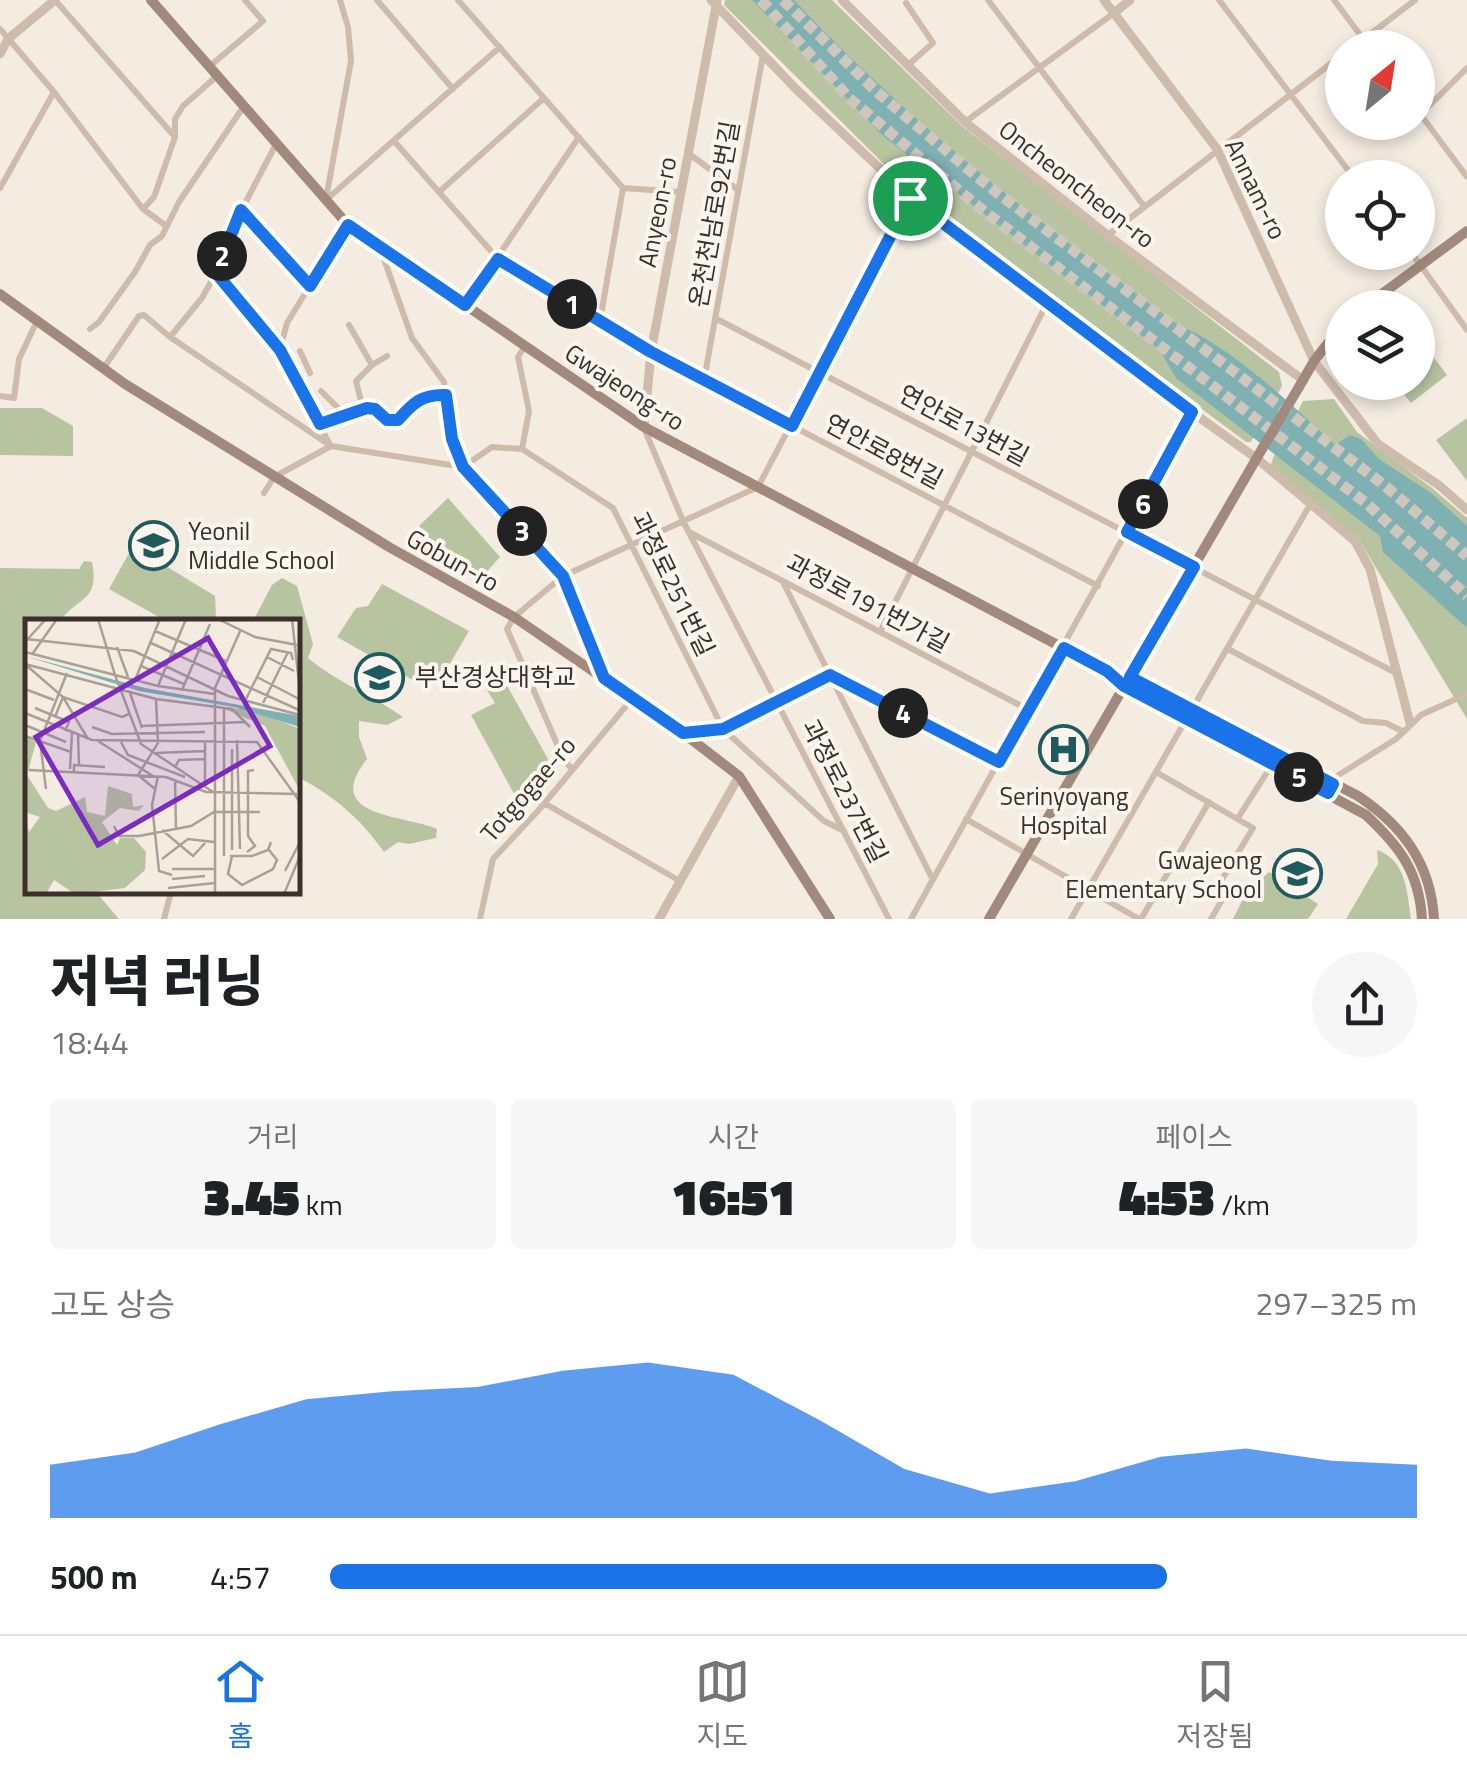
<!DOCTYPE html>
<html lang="ko">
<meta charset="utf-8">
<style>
body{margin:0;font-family:"Titillium Web","Noto Sans KR",sans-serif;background:#f6f6f6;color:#202124;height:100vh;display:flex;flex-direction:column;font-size:38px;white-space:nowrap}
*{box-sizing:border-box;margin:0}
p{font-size:32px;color:#757577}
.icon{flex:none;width:55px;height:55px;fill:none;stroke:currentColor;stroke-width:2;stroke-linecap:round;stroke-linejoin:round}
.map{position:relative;height:919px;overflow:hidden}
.panel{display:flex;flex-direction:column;background:#fff;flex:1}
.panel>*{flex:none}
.needle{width:65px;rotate:30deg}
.tools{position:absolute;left:1325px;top:30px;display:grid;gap:20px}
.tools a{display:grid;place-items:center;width:110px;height:110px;border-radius:50%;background:#fff;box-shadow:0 5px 15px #0003;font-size:50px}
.pin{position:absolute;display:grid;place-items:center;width:85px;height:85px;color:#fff;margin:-42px;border:5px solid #fff;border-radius:50%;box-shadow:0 2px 10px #0007}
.km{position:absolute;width:50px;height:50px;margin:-25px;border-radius:50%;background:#222;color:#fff;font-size:28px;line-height:50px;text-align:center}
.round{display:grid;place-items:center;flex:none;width:105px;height:105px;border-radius:52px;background:#f6f6f6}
.headline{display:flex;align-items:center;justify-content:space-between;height:170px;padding:0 50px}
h1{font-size:55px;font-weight:800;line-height:75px}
.figures{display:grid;grid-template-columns:repeat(3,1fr);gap:15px;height:170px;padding:10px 50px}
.figures div{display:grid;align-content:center;border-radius:10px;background:#f6f6f6;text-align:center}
.figures b{font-size:50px;font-weight:800}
.figures small{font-size:28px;font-weight:400}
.figures p{font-size:28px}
.chart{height:280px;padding:20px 50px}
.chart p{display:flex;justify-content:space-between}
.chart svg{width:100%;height:180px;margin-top:10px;fill:#1a73e8;opacity:.7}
ul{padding:0 50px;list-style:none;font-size:32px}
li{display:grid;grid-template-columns:160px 120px 1fr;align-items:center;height:75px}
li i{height:25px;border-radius:12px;background:#1a73e8}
.menu{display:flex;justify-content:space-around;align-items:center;height:140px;border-top:2px solid #e0e0e0;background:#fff;font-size:28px;color:#757577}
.menu a{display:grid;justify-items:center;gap:5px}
.menu .selected{color:#1a73e8}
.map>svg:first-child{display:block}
.green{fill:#b8c4a0}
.water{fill:#7fb0b2}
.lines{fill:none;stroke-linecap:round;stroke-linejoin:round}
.trunk-tunnel{stroke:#cfc6bd;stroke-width:11;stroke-dasharray:11 5.5;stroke-linecap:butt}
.minor{stroke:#cdbbac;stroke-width:6}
.tertiary{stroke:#cdbbac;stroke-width:9}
.secondary{stroke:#a18a7d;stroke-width:10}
.secondary-bridge{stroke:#a18a7d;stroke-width:10}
.route-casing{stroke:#fff;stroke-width:20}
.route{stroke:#1a73e8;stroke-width:12}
.labels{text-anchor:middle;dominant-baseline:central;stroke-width:8;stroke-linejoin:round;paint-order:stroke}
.street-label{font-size:25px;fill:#3b302b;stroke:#fbf5ee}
.poi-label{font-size:25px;fill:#3b302b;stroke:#fbf5ee;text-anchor:start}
.inset-road{fill:none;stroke:#aaa098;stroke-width:2.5}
.view{fill:#7b2cbf;fill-opacity:0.15;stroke:#7b2cbf;stroke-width:5}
.inset-edge{fill:none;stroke:#3b302b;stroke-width:5}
</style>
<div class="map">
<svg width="1467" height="919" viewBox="0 0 1467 919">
<rect width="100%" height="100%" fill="#f4ebe1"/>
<path class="green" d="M 725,0 L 832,0 L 962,126 L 1279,372 L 1282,386 L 1251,442 L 1246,442 L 914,194 L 724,5 Z
M 1418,337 L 1447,375 L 1411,403 L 1395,383 L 1418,382 Z
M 1334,399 L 1357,432 L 1432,488 L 1467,518 L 1467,539 L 1335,451 L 1296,415 L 1303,401 Z
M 0,408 L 42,408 L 73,426 L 73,456 L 0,455 Z
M 1467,418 L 1467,481 L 1436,440 Z
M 1277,448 L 1467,606 L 1467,719 L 1358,538 L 1269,469 Z
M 448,498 L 500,557 C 495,562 488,572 482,575 C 464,584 430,538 419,526 Z
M 133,546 L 215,596 L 216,617 L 211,621 L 166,621 L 109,589 Z
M 84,561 L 92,562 C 100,602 78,596 60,621 L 28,622 L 28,892 L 96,892 L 119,919 L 0,919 L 0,568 L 79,569 Z
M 282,578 L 297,586 L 313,644 L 308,658 C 338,683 372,695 403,717 L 387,725 L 359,721 L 359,737 L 367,759 C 320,818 406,815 437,829 L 436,838 L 409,844 L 398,842 L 384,852 C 359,817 335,797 298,777 L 298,622 L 253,621 L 272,585 Z
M 382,584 L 469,631 L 448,667 L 418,683 L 337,637 L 356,608 L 368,606 Z
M 500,673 L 548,759 L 532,796 L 519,803 L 471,715 L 495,703 L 482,682 Z
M 1377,850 C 1406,860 1407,891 1411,919 L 1346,919 L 1378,864 Z
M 1269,872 L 1318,904 L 1308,919 L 1233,919 L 1245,895 Z"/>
<path class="water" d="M 752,0 L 794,0 C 909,123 1042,225 1178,325 C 1230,345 1294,407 1335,445 L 1350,435 L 1361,439 L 1379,459 L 1431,493 L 1467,526 L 1467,628 L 1383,552 L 1380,536 L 1176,378 L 1159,349 L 882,135 Z"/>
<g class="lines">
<path class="trunk-tunnel" d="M 761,0 L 849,98 L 980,208 L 1366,503 L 1467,596
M 783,0 L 877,92 L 987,185 L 1384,485 L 1467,556"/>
<path class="minor" d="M 55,0 L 175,137
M 377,0 L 453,89
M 458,0 L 623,188 L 681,192
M 988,0 L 1144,206
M 1219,0 L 1354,178
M 1334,0 L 1370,48
M 906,3 L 933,43 L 907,66
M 0,29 L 54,92 L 143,209 L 165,225
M 1352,48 L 1415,0
M 210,66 L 263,21 L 245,0
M 1418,111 L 1467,177
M 1420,115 L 1467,68
M 965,122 L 1114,13
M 394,141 L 498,259 L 651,352 L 1098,586
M 688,153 L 738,190
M 0,188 L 54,92
M 439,192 L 544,98
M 326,199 L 351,61 L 348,27 L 340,0
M 327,199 L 500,47
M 143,209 L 154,197 L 175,137 L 175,119 L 183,106 L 217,76
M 241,211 L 310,285
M 1108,235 L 1342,55
M 380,248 L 412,338 L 444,382 L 452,439 L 463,467 L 563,576 L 604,678
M 1411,252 L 1467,330
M 216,273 L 280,351 L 330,445
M 465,305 L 579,137
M 715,318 L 1396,673
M 600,321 L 623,188
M 349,325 L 372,365 L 356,381 L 363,409
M 90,329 L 99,322 L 135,272 L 150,245 L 162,236 L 179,202 L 244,106
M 170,337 L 202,298 L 216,273 L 241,211 L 276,144
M 525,346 L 518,357 L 529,411 L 522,449 L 613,508 L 723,729 L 824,821 L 844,831
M 280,349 L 287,323 L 347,225
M 300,351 L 310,373
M 372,365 L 387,356
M 103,369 L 139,316 L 144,315 L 170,337 L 331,446
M 704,380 L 763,55
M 321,391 L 345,415
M 0,396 L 14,398 L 19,359 L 37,321
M 319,424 L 367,408 L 375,409 L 387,420 L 398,420 C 414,402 419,394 446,395
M 644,428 L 683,521 L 889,919
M 264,493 L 274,477 L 331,446 L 463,467 L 492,447 L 522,449
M 689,532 L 1029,710
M 783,582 L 932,878
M 880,632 L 1047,303
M 1228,649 L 1363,721 L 1386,723 L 1402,731
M 684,733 L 723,729 L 830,675 L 999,762
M 572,769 L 564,760 L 507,629 L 514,617 L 563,576 L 758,487 L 910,198
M 1156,772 L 1253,828 L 1218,886 L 1227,891 L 1211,919
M 1328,793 L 1337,776 L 1396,739 L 1421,715 L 1467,694
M 544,803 L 680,881
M 1238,818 L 1278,755
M 966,819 L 1139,919
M 164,919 L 171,892
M 480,919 L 493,859 L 537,812 L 632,699
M 911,919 L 1193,412
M 1071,919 L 1311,503
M 1141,919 L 1209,802"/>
<path class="tertiary" d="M 711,0 L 796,89 L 911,198 L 1136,372 L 1256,458 L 1355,541 L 1370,569 L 1410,723
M 842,0 L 965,122 L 1110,237 L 1303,380
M 1104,0 L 1217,149 L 1314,361 L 1378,444 L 1440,486 L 1467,510
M 1114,13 L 1130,0
M 0,54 L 8,39 L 55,0
M 644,427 L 651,352 L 717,1
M 659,919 L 739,776"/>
<path class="secondary" d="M 151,0 L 348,225 L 644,427 L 1107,671 L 1150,687 L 1358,796 C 1403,826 1431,864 1434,919
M 0,294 L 125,384 L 389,547 L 514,617 L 683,733 L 739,776 L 830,919
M 1363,308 L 1467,231
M 1299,387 L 1314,361 L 1342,325
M 1119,682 L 1366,815 C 1399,846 1419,871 1422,919
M 989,919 L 1262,449"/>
<path class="secondary-bridge" d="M 1262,449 L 1299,387"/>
</g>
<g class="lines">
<defs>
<path id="route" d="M 910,198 L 1192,412 L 1127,532 L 1194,567 L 1130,677 L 1333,784 L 1328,793 L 1124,686 L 1107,671 L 1064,648 L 999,762 L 830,675 L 723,729 L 683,733 L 604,678 L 563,576 L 463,467 L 452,439 L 446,395 C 422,394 413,403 398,420 L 387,420 L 375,409 L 367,408 L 320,424 L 280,350 L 216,273 L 241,210 L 310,286 L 348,225 L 465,305 L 498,259 L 651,352 L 792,426 Z"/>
</defs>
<use href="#route" class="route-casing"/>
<use href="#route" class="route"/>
</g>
<defs>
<symbol id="school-ring" viewBox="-11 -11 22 22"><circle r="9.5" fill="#fbf5ee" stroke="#1f5a5e" stroke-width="1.5"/><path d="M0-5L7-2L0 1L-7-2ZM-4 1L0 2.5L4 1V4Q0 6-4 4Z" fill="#1f5a5e"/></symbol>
<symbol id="university-ring" viewBox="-11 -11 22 22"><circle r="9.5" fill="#fbf5ee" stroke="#1f5a5e" stroke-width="1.5"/><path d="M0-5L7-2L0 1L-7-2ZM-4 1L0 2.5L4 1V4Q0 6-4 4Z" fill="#1f5a5e"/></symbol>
<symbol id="hospital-ring" viewBox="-11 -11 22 22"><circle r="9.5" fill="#fbf5ee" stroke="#1f5a5e" stroke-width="1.5"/><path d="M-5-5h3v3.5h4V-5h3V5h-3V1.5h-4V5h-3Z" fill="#1f5a5e"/></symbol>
</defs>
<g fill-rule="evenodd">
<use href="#school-ring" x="126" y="518" width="55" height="55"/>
<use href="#university-ring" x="352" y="650" width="55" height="55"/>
<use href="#hospital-ring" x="1036" y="722" width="55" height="55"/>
<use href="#school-ring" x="1270" y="846" width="55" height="55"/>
</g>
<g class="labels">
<g class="street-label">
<text transform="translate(1077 184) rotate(38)">Oncheoncheon-ro</text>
<text transform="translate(1256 189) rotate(64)">Annam-ro</text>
<text transform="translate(657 212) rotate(-79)">Anyeon-ro</text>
<text transform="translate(714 214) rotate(-80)">온천천남로92번길</text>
<text transform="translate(625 387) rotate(33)">Gwajeong-ro</text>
<text transform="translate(964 425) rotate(28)">연안로13번길</text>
<text transform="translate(884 451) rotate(28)">연안로8번길</text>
<text transform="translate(453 560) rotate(29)">Gobun-ro</text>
<text transform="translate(673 584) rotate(64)">과정로251번길</text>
<text transform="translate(868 603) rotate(28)">과정로191번가길</text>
<text transform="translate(528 789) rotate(-49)">Totgogae-ro</text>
<text transform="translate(845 791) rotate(63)">과정로237번길</text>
</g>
<g class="poi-label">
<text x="188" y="531">Yeonil<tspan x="188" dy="29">Middle School</tspan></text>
<text x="415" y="677">부산경상대학교</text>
<text x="1064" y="796" text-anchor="middle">Serinyoyang<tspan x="1064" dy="29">Hospital</tspan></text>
<text x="1262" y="860" text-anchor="end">Gwajeong<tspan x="1262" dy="29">Elementary School</tspan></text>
</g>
</g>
<g transform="translate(25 619)">
<rect width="275" height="275" fill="#f4ebe1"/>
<path d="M 192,87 L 231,92 L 275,110 L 275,172 L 240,107 ZM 0,118 L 11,123 L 2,156 L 23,189 L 31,192 L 60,178 L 62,193 L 80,197 L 83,167 L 107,175 L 108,188 L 119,186 L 114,192 L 95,189 L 77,203 L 92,226 L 95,219 L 109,219 L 121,233 L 120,251 L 100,269 L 50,275 L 29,261 L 21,275 L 0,272 L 0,200 L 4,213 L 15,198 L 0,193 Z" fill="#b8c4a0"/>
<path d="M 0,37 L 120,69 L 275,97 L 275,108 L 209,88 L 114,72 Z" fill="#7fb0b2"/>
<path class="inset-road" d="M 73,0 L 90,56M 193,0 L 230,18 L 272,26M 267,0 L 275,73M 130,12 L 201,42M 1,20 L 109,32 L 203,77 L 275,96M 0,23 L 21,0M 126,24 L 274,91M 92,28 L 103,58M 0,33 L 133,67 L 190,75M 8,34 L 32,0M 242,38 L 269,52M 0,45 L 131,80 L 207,90 L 225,108M 1,46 L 38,78 L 63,120M 116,47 L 159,65M 90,56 L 116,125 L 188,173M 232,58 L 274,80M 110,61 L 135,0M 133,67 L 161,0M 0,70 L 29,81M 157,71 L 185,5M 105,74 L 117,109M 221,80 L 246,30 L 266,34 L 268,41M 238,84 L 263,33M 10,89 L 44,103 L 40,112M 0,94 L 67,121 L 232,123 L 275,183M 30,98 L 38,78 L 97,98 L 104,95M 0,106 L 41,123M 117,107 L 220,103M 67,108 L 87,115 L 180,113M 53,116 L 54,146M 0,117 L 46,133M 212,121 L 215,230M 73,122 L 128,157M 180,122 L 180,167M 96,123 L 103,136 L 160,158M 131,134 L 180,132M 150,148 L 154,141 L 180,140M 45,150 L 47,114M 4,151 L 141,158 L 181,173 L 272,175M 49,153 L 49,146 L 80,148M 133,157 L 127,186 L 134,252 L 147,256M 150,161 L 151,210M 21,170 L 15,122 L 42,54M 130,170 L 113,156 L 133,124 L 131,80M 89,207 L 94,217 L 114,217 L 166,207 L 189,193 L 235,193M 137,211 L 168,237 L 180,224M 207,231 L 207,130M 222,233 L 230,227 L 223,217 L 223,152 L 229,151M 199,237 L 199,89M 205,237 L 227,237 L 243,231 L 246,223M 207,237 L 203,255 L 217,266 L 248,250 L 252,241 L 244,231M 137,240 L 163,220 L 189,223M 147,250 L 189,250M 260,252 L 275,223M 147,260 L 180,257M 143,269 L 190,264M 190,275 L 190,69 L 216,10M 259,275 L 275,237"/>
<path class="view" d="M 183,19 L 245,127 L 73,226 L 11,118 Z"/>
<rect width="275" height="275" class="inset-edge"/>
</g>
</svg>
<div class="tools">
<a><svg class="needle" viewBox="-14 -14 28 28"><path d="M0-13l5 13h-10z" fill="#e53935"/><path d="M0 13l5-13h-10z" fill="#757577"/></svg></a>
<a><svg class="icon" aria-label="locate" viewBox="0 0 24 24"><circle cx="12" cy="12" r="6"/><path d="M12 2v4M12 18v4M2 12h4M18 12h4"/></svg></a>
<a><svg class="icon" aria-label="layers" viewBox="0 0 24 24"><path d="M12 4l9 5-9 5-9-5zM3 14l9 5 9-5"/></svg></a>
</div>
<div class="pin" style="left:910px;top:198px;background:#1e9e55"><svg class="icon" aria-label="arrive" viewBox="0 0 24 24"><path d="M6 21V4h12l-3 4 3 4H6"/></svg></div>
<b class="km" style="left:572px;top:304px">1</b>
<b class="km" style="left:222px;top:256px">2</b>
<b class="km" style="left:522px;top:531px">3</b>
<b class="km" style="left:903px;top:713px">4</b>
<b class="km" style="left:1299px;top:777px">5</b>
<b class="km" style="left:1143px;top:504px">6</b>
</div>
<section class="panel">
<div class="headline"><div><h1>저녁 러닝</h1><p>18:44</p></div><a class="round"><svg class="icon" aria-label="share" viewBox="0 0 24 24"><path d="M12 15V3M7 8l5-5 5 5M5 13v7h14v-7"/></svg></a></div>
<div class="figures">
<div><p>거리</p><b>3.45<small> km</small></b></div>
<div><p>시간</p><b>16:51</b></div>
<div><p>페이스</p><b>4:53<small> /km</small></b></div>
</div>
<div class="chart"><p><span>고도 상승</span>297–325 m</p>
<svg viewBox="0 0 160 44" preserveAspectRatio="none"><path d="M0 44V31L10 28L20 21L30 15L40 13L50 12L60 8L70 6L80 9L90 20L100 32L110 38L120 35L130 29L140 27L150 30L160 31V44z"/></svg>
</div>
<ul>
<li><b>500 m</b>4:57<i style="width:77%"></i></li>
</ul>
</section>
<nav class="menu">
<a class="selected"><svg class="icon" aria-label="home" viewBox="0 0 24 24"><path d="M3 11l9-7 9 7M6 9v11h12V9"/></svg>홈</a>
<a><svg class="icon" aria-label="map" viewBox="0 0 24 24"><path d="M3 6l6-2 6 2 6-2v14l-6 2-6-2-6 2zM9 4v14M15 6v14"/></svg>지도</a>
<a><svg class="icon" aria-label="saved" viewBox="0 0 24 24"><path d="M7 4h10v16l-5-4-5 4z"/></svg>저장됨</a>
</nav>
